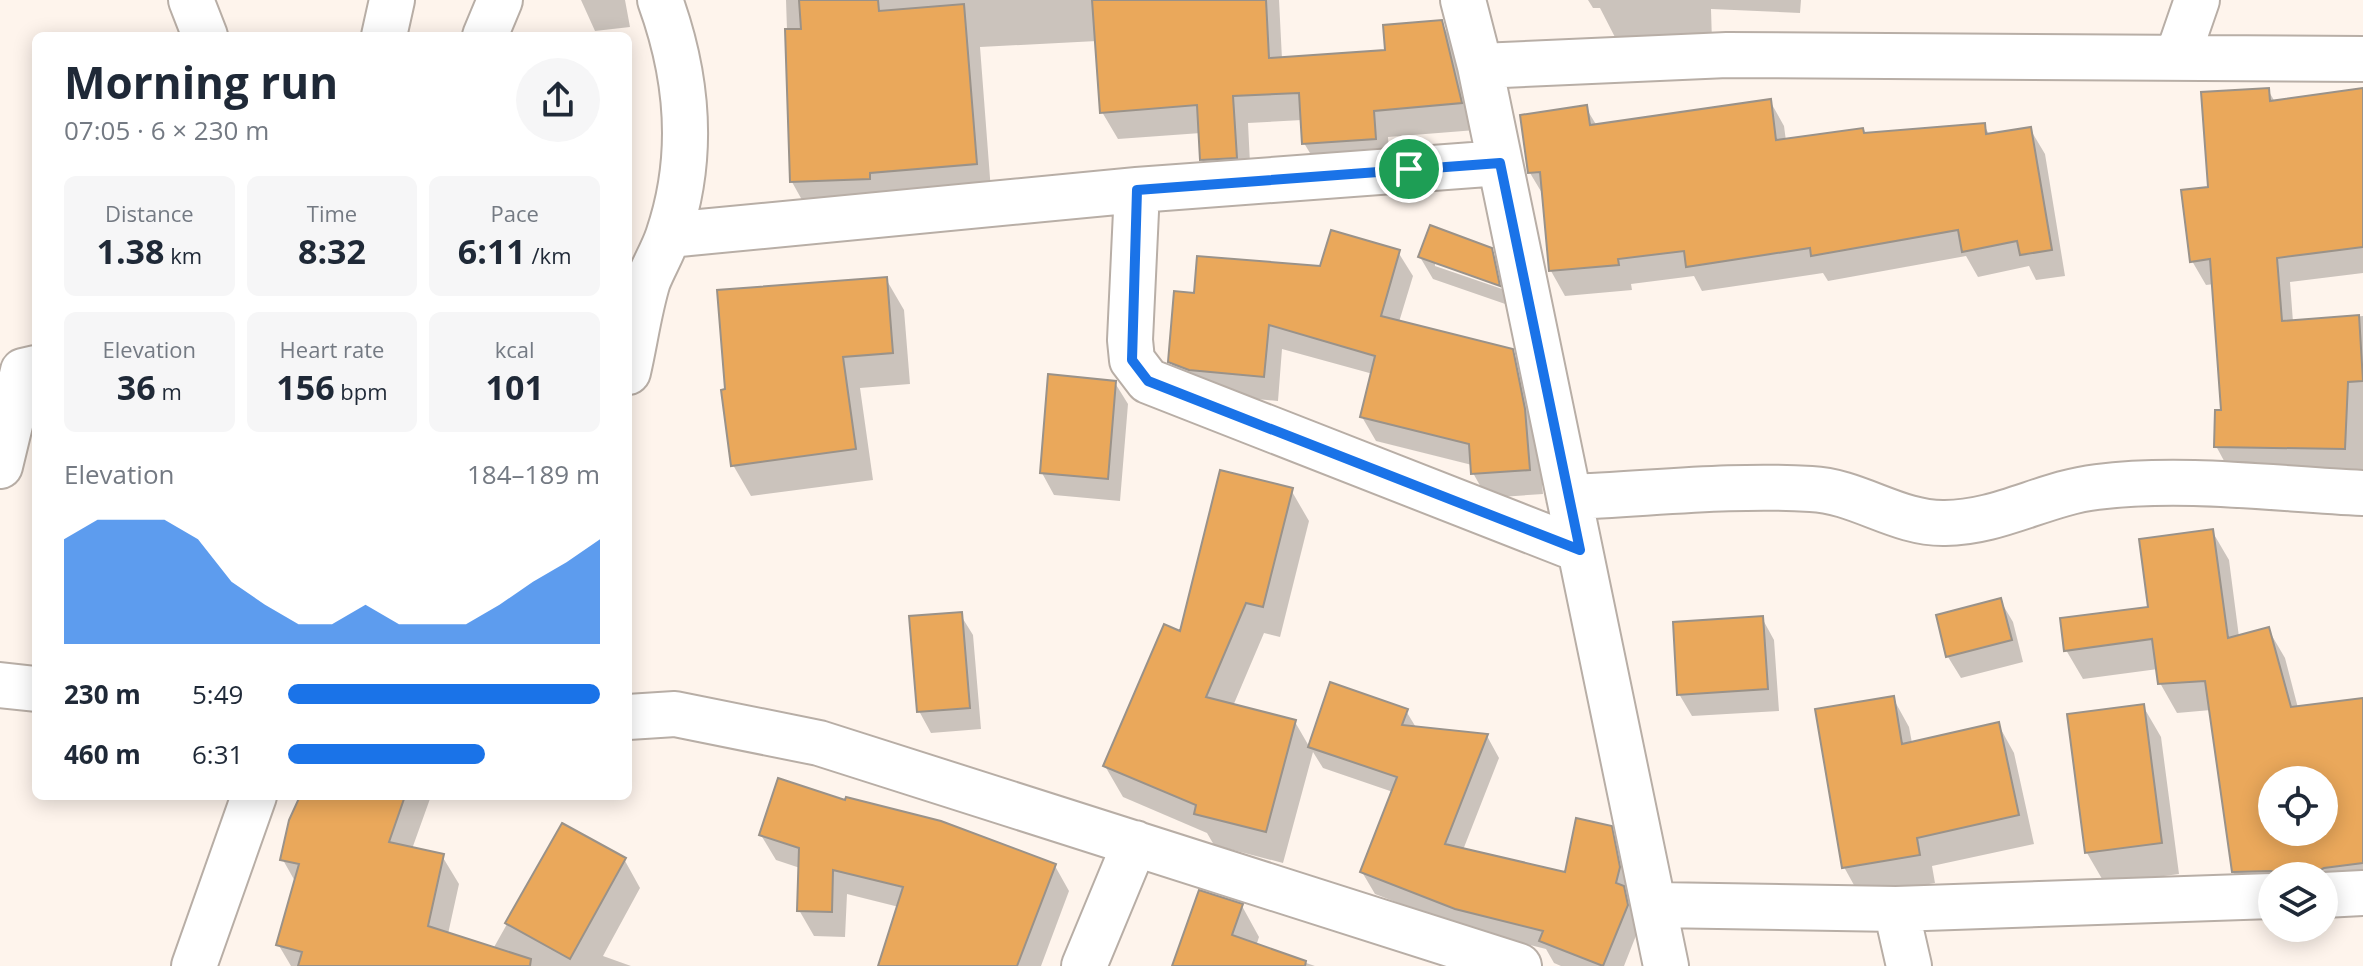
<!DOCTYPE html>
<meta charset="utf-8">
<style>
body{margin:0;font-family:"Open Sans",sans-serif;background:#f6f6f7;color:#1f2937;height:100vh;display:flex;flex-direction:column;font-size:30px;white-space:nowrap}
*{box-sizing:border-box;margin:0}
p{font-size:26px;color:#747a83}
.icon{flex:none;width:44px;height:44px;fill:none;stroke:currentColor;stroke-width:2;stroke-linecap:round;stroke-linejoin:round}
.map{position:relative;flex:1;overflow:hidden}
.panel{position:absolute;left:32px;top:32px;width:600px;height:768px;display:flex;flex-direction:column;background:#fff;border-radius:12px;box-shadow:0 4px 20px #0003}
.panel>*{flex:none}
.fabs{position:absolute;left:2258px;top:766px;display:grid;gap:16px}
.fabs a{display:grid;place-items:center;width:80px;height:80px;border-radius:50%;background:#fff;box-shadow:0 4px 20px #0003;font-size:40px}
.pin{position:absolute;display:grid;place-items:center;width:68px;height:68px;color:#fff;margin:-34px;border:4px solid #fff;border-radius:50%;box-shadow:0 2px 8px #0007}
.round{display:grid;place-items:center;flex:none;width:84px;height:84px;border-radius:42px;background:#f6f6f7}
.summary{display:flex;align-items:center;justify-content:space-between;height:136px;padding:0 32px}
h1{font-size:44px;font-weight:700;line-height:60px}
.stats{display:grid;grid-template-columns:repeat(3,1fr);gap:12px;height:136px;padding:8px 32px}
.stats div{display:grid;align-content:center;border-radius:12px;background:#f6f6f7;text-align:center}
.stats b{font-size:34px;font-weight:700}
.stats small{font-size:22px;font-weight:400}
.stats p{font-size:22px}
.chart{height:224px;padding:16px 32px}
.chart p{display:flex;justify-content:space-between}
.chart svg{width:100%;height:144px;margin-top:8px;fill:#1a73e8;opacity:.7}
ul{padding:0 32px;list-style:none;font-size:26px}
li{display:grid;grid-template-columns:128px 96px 1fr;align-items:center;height:60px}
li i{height:20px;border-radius:10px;background:#1a73e8}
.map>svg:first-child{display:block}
.shadow{fill:#0003;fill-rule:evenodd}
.building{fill:#eaa85b;stroke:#9a9289;stroke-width:2;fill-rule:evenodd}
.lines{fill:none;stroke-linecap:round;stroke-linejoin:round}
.minor-casing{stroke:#b8aea6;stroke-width:48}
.minor{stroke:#fff;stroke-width:44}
.route-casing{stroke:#fff;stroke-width:16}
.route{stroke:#1a73e8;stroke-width:10}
</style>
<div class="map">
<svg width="2363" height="966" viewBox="0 0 2363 966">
<rect width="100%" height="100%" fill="#fef4ec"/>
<path class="shadow" d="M 581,0 L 625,0 L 630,27 L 595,31 Z
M 786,0 L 1279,0 L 1282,59 L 1387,52 L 1441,22 L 1457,50 L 1476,130 L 1388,137 L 1390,165 L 1320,170 L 1304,143 L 1302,120 L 1248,123 L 1251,184 L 1218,187 L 1202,160 L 1201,133 L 1118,139 L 1102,112 L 1097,41 L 980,47 L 991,191 L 807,209 L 792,182 Z
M 1588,0 L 1801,0 L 1800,13 L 1711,9 L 1712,42 L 1619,45 L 1600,8 L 1593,8 Z
M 2268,90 L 2275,102 L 2363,90 L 2363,273 L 2290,282 L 2293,322 L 2363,316 L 2363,473 L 2229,470 L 2216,446 L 2223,412 L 2214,284 L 2206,285 L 2192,261 L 2210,188 Z
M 1770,101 L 1784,126 L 1786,141 L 1984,125 L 1990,136 L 2030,129 L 2045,154 L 2065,276 L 2036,280 L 2029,266 L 1978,277 L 1966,256 L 1828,281 L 1823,273 L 1702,291 L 1694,276 L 1631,284 L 1632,290 L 1565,296 L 1551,271 L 1545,198 L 1530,173 L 1586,108 L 1597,126 Z
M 1491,249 L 1504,272 L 1507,286 L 1435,261 L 1435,266 L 1508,291 L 1511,306 L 1433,279 L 1420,257 Z
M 1398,252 L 1413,276 L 1399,322 L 1512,350 L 1526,375 L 1538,436 L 1543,494 L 1487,498 L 1473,473 L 1472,465 L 1376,441 L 1362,417 L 1373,374 L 1282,349 L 1278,401 L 1205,394 L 1184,386 L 1170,361 L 1196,295 Z
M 886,279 L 904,310 L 910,384 L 860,388 L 873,480 L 751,496 L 733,465 Z
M 1115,383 L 1128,404 L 1120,501 L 1054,495 L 1042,473 Z
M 1291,490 L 1309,521 L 1280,637 L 1264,633 L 1233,706 L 1295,722 L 1310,748 L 1331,684 L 1406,711 L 1417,729 L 1487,736 L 1499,758 L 1463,850 L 1566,875 L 1610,828 L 1623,850 L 1631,890 L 1629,900 L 1639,928 L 1624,966 L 1561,966 L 1554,963 L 1546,949 L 1469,930 L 1375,894 L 1362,872 L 1393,792 L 1323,768 L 1313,752 L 1283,863 L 1214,845 L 1207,833 L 1123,797 L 1105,766 L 1181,634 Z
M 2212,531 L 2229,560 L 2239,637 L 2268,629 L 2285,658 L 2298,708 L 2363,700 L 2363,894 L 2324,876 L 2272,876 L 2250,901 L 2233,872 L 2211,710 L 2177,713 L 2160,683 L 2158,669 L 2083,679 L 2066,650 L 2150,608 ZM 2272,780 L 2324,780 L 2324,832 L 2272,832 Z
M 2000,600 L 2013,622 L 2023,662 L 1961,678 L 1948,657 L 1938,617 Z
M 960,614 L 973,635 L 981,729 L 931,733 L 919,711 Z
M 1762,618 L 1774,640 L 1779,711 L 1692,716 L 1679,694 Z
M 1893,698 L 1909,727 L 1912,743 L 1998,724 L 2014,753 L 2034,844 L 1932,866 L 1935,883 L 1860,896 L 1844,867 Z
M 2143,706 L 2161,737 L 2179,874 L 2105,884 L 2087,853 Z
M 300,796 L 431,796 L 412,849 L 442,856 L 459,884 L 448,934 L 493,949 L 562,826 L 624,859 L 640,888 L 603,956 L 631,966 L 291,966 L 278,944 L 296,883 L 283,860 Z
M 761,835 L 1055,866 L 1069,891 L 1041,966 L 880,966 L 899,907 L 847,894 L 845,937 L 814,936 L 799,910 L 800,868 L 776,860 Z
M 1242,906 L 1259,937 L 1256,946 L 1315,966 L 1174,966 Z"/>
<path class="building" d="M 799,0 L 878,0 L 879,11 L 964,4 L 977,164 L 870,173 L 870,179 L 790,182 L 785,29 L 801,29 Z
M 1092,0 L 1266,0 L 1269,58 L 1385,50 L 1383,25 L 1442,20 L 1462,103 L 1374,111 L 1376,139 L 1302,144 L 1299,93 L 1233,96 L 1237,158 L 1200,160 L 1197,105 L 1100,113 Z
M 2269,88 L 2270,101 L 2363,88 L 2363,247 L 2277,258 L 2282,321 L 2359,315 L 2363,381 L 2348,382 L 2345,449 L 2214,447 L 2215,410 L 2221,410 L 2210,259 L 2190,262 L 2181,190 L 2208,187 L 2201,92 Z
M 1771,99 L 1776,140 L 1863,128 L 1864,133 L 1985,123 L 1986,134 L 2031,127 L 2052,250 L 2020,255 L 2017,241 L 1962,252 L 1958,230 L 1811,256 L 1810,248 L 1686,267 L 1684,251 L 1618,259 L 1619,265 L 1549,271 L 1540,172 L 1528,173 L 1520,115 L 1587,105 L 1590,125 Z
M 1430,225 L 1492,248 L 1500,286 L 1418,257 Z
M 1331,230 L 1400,250 L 1381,316 L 1513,349 L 1525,409 L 1530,470 L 1471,474 L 1469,444 L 1360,417 L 1375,356 L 1269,325 L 1264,377 L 1189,370 L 1168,362 L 1174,291 L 1194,293 L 1197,256 L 1320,266 Z
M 887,277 L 893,353 L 843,357 L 856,449 L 731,466 L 721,390 L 725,389 L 717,290 Z
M 1048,374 L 1116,381 L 1108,479 L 1040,473 Z
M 1220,470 L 1293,488 L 1263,607 L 1246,603 L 1206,697 L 1296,720 L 1266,832 L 1194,814 L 1196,805 L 1103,766 L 1164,624 L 1180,631 Z
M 2213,529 L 2228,638 L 2269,627 L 2291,707 L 2363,698 L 2363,863 L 2324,868 L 2308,876 L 2286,876 L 2271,871 L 2232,872 L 2205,681 L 2158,684 L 2152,639 L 2064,651 L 2060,618 L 2148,607 L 2139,539 ZM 2272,780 L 2324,780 L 2324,832 L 2272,832 Z
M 2001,598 L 2012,640 L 1946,657 L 1936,615 Z
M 962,612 L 970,708 L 917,712 L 909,616 Z
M 1763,616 L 1768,689 L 1677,695 L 1673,622 Z
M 1330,682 L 1408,709 L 1402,725 L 1488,734 L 1445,844 L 1565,872 L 1576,818 L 1612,826 L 1620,867 L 1616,883 L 1624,886 L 1628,905 L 1603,966 L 1539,941 L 1543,931 L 1455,909 L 1360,872 L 1397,777 L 1308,747 Z
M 1894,696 L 1902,744 L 1999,722 L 2019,815 L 1917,838 L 1920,855 L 1842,868 L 1815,709 Z
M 2144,704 L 2162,843 L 2085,853 L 2067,714 Z
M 778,778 L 845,800 L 846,797 L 941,821 L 1056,864 L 1017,966 L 878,966 L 903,887 L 833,870 L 832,912 L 797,911 L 799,848 L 759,835 Z
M 300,796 L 405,796 L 389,842 L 444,854 L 428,926 L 531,959 L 530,966 L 298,966 L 302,952 L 276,945 L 299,864 L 280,860 L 289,820 Z
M 562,823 L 626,858 L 570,959 L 505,923 Z
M 1199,890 L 1243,904 L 1232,935 L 1306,961 L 1305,966 L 1172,966 Z"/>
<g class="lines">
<defs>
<path id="minor" d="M 191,0 L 205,36
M 1463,0 L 1480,66 L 1666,966
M 384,36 L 392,0
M 485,36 L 500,0
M 2177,58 L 2197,0
M 1480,66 L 1727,55 L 2363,59
M 1137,190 L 1130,340 L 1132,360 L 1148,381 L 1580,550
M 669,235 L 1137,190 L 1500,163
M 628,372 C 635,342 639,310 648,281 C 654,266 663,251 668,236 C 695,157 688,77 660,0
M 0,466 L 23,371 L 36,368
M 1569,497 C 1649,494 1731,484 1811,489 C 1858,491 1897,524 1945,523 C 1998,523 2045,493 2097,487 C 2184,476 2276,489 2363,493
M 0,685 L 36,689
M 628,717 L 675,714 L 819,743 L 1519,966
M 2324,895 L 2363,893
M 1656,905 L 1896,909 L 2272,896
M 1896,909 L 1909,966
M 194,966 L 254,796
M 1084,966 L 1135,843"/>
</defs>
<use href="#minor" class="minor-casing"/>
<use href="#minor" class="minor"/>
</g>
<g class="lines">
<defs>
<path id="route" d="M 1500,163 L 1580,550 L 1148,381 L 1132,360 L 1137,190 Z"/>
</defs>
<use href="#route" class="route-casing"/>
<use href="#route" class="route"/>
</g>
</svg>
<div class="fabs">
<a><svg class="icon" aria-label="locate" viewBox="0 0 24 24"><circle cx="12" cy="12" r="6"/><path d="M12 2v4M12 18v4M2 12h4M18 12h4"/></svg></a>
<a><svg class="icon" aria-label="layers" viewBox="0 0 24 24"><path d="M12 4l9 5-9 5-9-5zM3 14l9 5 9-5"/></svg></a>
</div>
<div class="pin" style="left:1409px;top:169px;background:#1e9e55"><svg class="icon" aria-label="arrive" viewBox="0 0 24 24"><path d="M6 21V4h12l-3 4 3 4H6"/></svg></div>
<section class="panel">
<div class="summary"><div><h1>Morning run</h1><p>07:05 · 6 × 230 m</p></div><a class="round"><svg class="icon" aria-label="share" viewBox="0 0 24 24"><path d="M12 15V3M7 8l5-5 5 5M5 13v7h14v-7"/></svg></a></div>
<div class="stats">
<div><p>Distance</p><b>1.38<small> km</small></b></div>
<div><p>Time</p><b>8:32</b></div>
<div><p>Pace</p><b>6:11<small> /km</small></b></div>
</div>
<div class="stats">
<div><p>Elevation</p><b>36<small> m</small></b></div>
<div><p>Heart rate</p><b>156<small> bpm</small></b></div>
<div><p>kcal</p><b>101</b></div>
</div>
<div class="chart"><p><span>Elevation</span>184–189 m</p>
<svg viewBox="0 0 160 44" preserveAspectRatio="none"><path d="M0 44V12L10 6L20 6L30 6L40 12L50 25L60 32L70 38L80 38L90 32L100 38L110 38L120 38L130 32L140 25L150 19L160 12V44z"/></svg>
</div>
<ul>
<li><b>230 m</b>5:49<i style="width:100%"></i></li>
<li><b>460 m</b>6:31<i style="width:63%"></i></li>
</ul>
</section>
</div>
